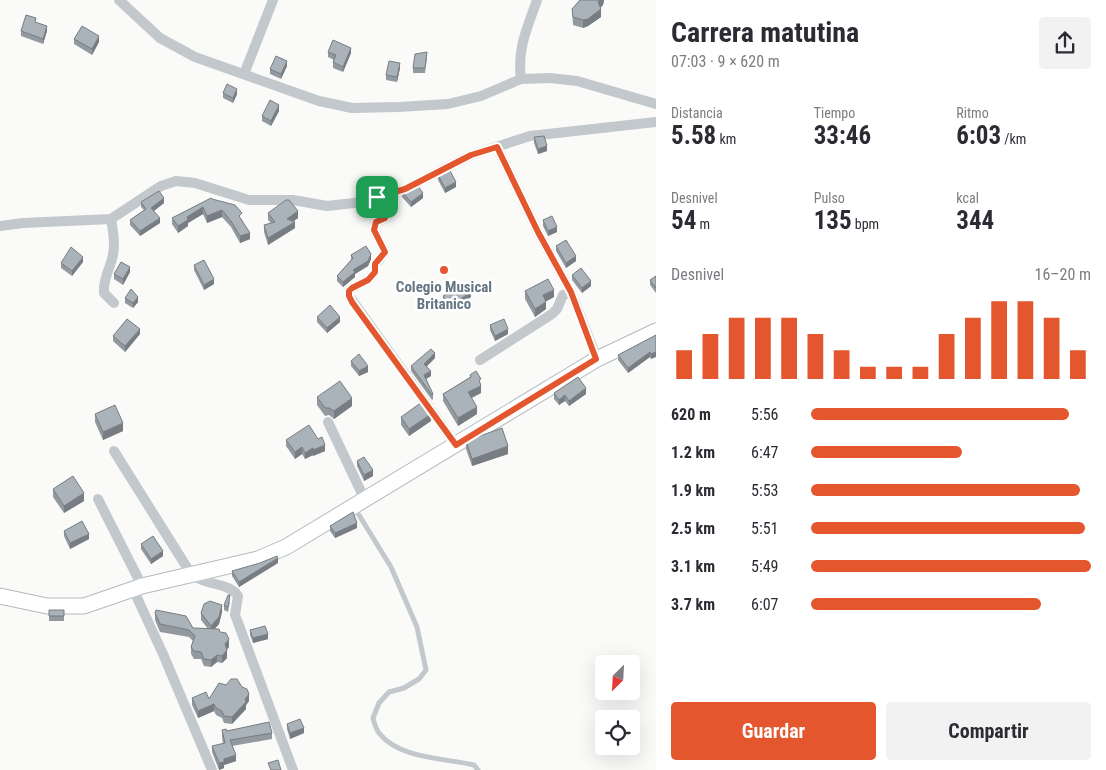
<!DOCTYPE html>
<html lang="es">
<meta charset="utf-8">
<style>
body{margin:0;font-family:"Roboto Condensed",sans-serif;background:#f2f2f3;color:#2b2b33;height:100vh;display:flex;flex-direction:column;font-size:19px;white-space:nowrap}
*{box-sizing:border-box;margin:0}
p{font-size:16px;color:#7c7c81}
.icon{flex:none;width:28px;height:28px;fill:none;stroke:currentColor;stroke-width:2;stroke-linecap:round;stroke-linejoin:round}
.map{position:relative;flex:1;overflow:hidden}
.details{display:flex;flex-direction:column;background:#fff;width:450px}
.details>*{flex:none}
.needle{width:32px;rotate:204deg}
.tools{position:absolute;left:595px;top:655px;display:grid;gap:10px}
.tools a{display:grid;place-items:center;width:45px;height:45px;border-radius:5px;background:#fff;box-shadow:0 5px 20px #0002;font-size:25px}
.pin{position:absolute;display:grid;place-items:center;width:42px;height:42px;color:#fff;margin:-21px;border-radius:10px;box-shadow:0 2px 8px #0006}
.round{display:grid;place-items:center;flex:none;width:52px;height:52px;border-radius:5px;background:#f2f2f3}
.headline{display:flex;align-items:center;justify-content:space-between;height:85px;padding:0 15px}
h1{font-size:28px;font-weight:700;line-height:38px}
.metrics{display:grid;grid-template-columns:repeat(3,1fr);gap:8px;height:85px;padding:5px 15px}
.metrics div{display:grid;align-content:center}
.metrics b{font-size:25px;font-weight:700}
.metrics small{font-size:14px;font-weight:400}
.metrics p{font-size:14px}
.chart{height:140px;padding:10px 15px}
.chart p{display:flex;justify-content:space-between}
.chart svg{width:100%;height:90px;margin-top:5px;stroke:#e4572e;stroke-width:6}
.button{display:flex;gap:10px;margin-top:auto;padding:10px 15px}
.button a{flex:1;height:58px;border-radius:5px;background:#e4572e;color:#fff;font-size:20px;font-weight:700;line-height:58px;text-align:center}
.button a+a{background:#f2f2f3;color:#2b2b33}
ul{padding:0 15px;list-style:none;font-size:16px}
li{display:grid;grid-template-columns:80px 60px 1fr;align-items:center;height:38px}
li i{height:12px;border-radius:6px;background:#e4572e}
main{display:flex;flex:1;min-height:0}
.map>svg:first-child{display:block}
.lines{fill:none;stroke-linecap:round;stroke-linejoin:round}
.secondary-casing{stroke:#b3babf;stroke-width:17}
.lane{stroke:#c3c8cc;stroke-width:5}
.street{stroke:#c3c8cc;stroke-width:10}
.secondary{stroke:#fff;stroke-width:15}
.wall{fill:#929a9f}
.shaded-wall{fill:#777d82}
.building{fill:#aab3b9;stroke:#777d82}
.route-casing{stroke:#fff;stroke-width:10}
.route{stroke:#e4572e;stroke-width:6}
.poi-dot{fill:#e4572e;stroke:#fff;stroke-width:2}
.labels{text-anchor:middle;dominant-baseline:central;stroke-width:5;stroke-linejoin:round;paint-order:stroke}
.poi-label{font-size:15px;font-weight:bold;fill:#657683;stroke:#fff}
</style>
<main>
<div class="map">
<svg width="656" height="770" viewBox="0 0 656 770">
<rect width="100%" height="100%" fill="#fafaf8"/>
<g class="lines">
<defs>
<path id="secondary" d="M 0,596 L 47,606 L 84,606 L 142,586 L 258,559 L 286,547 L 597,359 L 656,331"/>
</defs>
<use href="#secondary" class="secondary-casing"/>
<path class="lane" d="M 354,507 L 391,567 L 417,627 L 426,670 L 419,679 L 404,688 L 389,692 L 379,703 L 373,718 C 374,722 376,729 379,733 C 399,759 445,758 474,765 L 478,770"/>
<path class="street" d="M 119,0 L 160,38 L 195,57 L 319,101 L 352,108 L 399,107 L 448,104 L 481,96 L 521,79 L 550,78 L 577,81 L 656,104
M 244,74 L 273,0
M 521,79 C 517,48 527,29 537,0
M 497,147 L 538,232 L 571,292 L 597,359
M 377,197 L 386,214 L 385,218 L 376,222 L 374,230 L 385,252 L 375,265 L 375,272 L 368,280 L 352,288 L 349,291 L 349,296 L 456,445
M 111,219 C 113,231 116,246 112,259 C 109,271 103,279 104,293 L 114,303
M 0,226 L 23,223 L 111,219 L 161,186 L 176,181 L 195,183 L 249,200 L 293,200 L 327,206 L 354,203 L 405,189 L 471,155 L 530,136 L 656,122
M 480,360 L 552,314 L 557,309 L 563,295 L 571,292
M 328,422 L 365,500
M 114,451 L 191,574 C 195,576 198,579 202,580 C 214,585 231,585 238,596 L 235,615 L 237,620 L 293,770
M 98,499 L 142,586
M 133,589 L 163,654 L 212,770"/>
<use href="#secondary" class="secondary"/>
</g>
<path class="wall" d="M 580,0 L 604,0 L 603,5 L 600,8 L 601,17 L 588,26 L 583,28 L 573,25 L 572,9 Z
M 36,22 L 47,31 L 43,44 L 21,36 L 21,31 Z
M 74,39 L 99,42 L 92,55 L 74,44 Z
M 328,52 L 351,53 L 343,72 L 333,68 L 333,62 L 334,60 L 328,57 Z
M 427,57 L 425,73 L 413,73 L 413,68 Z
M 287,66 L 281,79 L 270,74 L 270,69 Z
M 400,68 L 397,82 L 386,80 L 386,75 Z
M 223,93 L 237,94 L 233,103 L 223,98 Z
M 279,111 L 271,126 L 262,121 L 262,116 Z
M 534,137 L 547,151 L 538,154 L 534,143 Z
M 438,175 L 456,187 L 445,193 L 438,180 Z
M 402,192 L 423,198 L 411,207 L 402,197 Z
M 212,199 L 242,220 L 250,239 L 240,243 L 231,227 L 222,217 L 207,223 L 203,214 L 188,223 L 188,226 L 178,233 L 172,224 L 172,218 Z
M 141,202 L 164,203 L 154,211 L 160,223 L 140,236 L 130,225 L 130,220 L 144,210 L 141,207 Z
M 268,213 L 298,218 L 293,221 L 295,228 L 268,245 L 264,232 L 264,225 L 271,223 L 268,220 Z
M 543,220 L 557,232 L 548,236 L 543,226 Z
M 556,246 L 576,261 L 566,268 L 556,251 Z
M 351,255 L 371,259 L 368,266 L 355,274 L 355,277 L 343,287 L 337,281 L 337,276 L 351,260 Z
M 83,262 L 72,276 L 61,268 L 61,263 Z
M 194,265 L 214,284 L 204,290 L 194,270 Z
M 130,272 L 123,285 L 114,279 L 114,274 Z
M 572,275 L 591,286 L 582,293 L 572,280 Z
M 656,276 L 656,293 L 650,285 L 650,280 Z
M 525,291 L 554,297 L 546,301 L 546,309 L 535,317 L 525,299 Z
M 443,296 L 471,297 L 450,311 L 443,302 Z
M 125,298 L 138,302 L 133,308 L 125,303 Z
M 317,317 L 340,322 L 327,333 L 317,322 Z
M 490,325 L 508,334 L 495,341 L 490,330 Z
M 140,334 L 125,352 L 113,341 L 113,336 Z
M 656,335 L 651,359 L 650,357 L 628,373 L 618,360 L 618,355 Z
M 435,358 L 427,366 L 431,376 L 426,379 L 433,394 L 433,399 L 432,400 L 411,371 L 411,366 Z
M 351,361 L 368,372 L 359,376 L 351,366 Z
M 470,375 L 481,384 L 481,393 L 472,398 L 477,414 L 458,426 L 443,401 L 443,394 L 470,377 Z
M 554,393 L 586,394 L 569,406 L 565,401 L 559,405 L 554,399 Z
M 317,397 L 352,406 L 334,419 L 329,415 L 325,416 L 317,405 Z
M 95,414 L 123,431 L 103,440 L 95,422 Z
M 401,417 L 431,421 L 409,436 L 401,425 Z
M 286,440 L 325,451 L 313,456 L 313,455 L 305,459 L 302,454 L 295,459 L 286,446 Z
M 466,441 L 508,454 L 472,466 L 466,449 Z
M 357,461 L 373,476 L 364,481 L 357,466 Z
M 53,489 L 84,501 L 64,513 L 53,497 Z
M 330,526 L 357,528 L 335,538 L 330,531 Z
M 64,531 L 89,539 L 70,549 L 64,536 Z
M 141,544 L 163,556 L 151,564 L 141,549 Z
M 278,563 L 239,587 L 232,576 L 232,571 Z
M 230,601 L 228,612 L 224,610 L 224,605 Z
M 49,610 L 64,610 L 64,621 L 49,621 Z
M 222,612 L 219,624 L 214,629 L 229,647 L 227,649 L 227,658 L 222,663 L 217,662 L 211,667 L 204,666 L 201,659 L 194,659 L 191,654 L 191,647 L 193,641 L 189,637 L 160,632 L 155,620 L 155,613 L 193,628 L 208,629 L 201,620 L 201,613 Z
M 250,630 L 268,639 L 253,643 L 250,635 Z
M 192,698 L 209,699 L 249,701 L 246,705 L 246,709 L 232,724 L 224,723 L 222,718 L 216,715 L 214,711 L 198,718 L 192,705 Z
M 287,724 L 304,733 L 290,739 L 287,729 Z
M 222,730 L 272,733 L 272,739 L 232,746 L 236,761 L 224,765 L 224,768 L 219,770 L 212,752 L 212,746 L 223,744 L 222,737 Z"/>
<path class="shaded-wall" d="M 600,0 L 604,0 L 603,5 L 598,10 L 598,2 Z
M 601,9 L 601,17 L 588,26 L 583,28 L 583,20 Z
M 47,26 L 47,31 L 43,44 L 43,39 Z
M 99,36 L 99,42 L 92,55 L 92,49 Z
M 351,48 L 351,53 L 343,72 L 343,67 Z
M 287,61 L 287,66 L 281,79 L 281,74 Z
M 400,63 L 400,68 L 397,82 L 397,77 Z
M 237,89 L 237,94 L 233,103 L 233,98 Z
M 279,105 L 279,111 L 271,126 L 271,121 Z
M 547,146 L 547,151 L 538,154 L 538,149 Z
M 456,182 L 456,187 L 445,193 L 445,188 Z
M 423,193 L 423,198 L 411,207 L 411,202 Z
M 164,198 L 164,203 L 151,213 L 151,208 Z
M 203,207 L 203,214 L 188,223 L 188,226 L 178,233 L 178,226 L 187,217 Z
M 222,210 L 222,217 L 207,223 L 207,216 Z
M 298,211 L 298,218 L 287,226 L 287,219 Z
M 160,218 L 160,223 L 140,236 L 140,231 Z
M 295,222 L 295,228 L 268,245 L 268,238 Z
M 557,227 L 557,232 L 548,236 L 548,231 Z
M 250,233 L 250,239 L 240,243 L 240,236 Z
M 371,254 L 371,259 L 368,266 L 355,274 L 355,277 L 343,287 L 343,282 L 353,270 Z
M 576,256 L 576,261 L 566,268 L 566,263 Z
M 83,257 L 83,262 L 72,276 L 72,271 Z
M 130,267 L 130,272 L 123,285 L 123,279 Z
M 214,279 L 214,284 L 204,290 L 204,285 Z
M 591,281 L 591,286 L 582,293 L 582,288 Z
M 554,290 L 554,297 L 543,303 L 543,295 Z
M 471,292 L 471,297 L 450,311 L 450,306 Z
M 138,297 L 138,302 L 133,308 L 133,303 Z
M 546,302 L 546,309 L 535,317 L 535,309 Z
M 340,317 L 340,322 L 327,333 L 327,328 Z
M 140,329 L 140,334 L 125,352 L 125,346 Z
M 508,329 L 508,334 L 495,341 L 495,336 Z
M 650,352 L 650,357 L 628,373 L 628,368 Z
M 656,352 L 656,357 L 651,359 L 651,354 Z
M 435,353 L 435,358 L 424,369 L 424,364 Z
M 368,366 L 368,372 L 359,376 L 359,371 Z
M 431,371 L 431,376 L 424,380 L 424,375 Z
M 481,386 L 481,393 L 468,399 L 468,392 Z
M 586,388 L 586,394 L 569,406 L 569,401 Z
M 565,395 L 565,401 L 559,405 L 559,400 Z
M 352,398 L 352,406 L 334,419 L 334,411 Z
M 477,407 L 477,414 L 458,426 L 458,418 Z
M 431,414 L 431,421 L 409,436 L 409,429 Z
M 123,423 L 123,431 L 103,440 L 103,432 Z
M 325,445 L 325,451 L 313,456 L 313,450 Z
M 508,446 L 508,454 L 472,466 L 472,459 Z
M 302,447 L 302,454 L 295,459 L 295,452 Z
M 313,448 L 313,455 L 305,459 L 305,453 Z
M 373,470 L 373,476 L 364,481 L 364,475 Z
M 84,493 L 84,501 L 64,513 L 64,506 Z
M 357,523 L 357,528 L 335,538 L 335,533 Z
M 89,534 L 89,539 L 70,549 L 70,543 Z
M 163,551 L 163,556 L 151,564 L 151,559 Z
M 278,558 L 278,563 L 239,587 L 239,582 Z
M 222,605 L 222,612 L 219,624 L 211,633 L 211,626 Z
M 268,634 L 268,639 L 253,643 L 253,638 Z
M 229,639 L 229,647 L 225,652 L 225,644 Z
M 227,650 L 227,658 L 222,663 L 222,656 Z
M 217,655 L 217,662 L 211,667 L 211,660 Z
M 249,694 L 249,701 L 246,705 L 246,709 L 232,724 L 232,717 Z
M 214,704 L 214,711 L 198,718 L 198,711 Z
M 304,728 L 304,733 L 290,739 L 290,733 Z
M 236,755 L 236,761 L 224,765 L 224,768 L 219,770 L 219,763 L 224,759 Z"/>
<path class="building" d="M 580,0 L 600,0 L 598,2 L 601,9 L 588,19 L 583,20 L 573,17 L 572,9 Z
M 26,15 L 36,18 L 35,22 L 47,26 L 43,39 L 21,31 Z
M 82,26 L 99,36 L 92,49 L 74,39 Z
M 333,40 L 351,48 L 343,67 L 333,62 L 336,55 L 328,52 Z
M 427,52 L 425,68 L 413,68 L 415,54 Z
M 276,56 L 287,61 L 281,74 L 270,69 Z
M 389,61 L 400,63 L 397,77 L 386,75 Z
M 227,84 L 237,89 L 233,98 L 223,93 Z
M 270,100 L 279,105 L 271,121 L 262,116 Z
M 544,136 L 547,146 L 538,149 L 534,137 Z
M 449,169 L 456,182 L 445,188 L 438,175 Z
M 417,185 L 423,193 L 411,202 L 402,192 Z
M 159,191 L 164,198 L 151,208 L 160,218 L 140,231 L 130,220 L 146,209 L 141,202 Z
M 211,198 L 212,199 L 235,205 L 242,213 L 239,216 L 250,233 L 240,236 L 231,221 L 222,210 L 207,216 L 203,207 L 187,217 L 188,220 L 178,226 L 172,218 Z
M 286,200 L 289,200 L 298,211 L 287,219 L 295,222 L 268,238 L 264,225 L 275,222 L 268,213 Z
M 552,216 L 557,227 L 548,231 L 543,220 Z
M 566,240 L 576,256 L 566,263 L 556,246 Z
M 366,246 L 371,254 L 368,261 L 353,270 L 355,272 L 343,282 L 337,276 L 353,258 L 351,255 Z
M 71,247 L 83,257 L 72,271 L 61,263 Z
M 204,260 L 214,279 L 204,285 L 194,265 Z
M 121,262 L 130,267 L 123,279 L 114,274 Z
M 581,268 L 591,281 L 582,288 L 572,275 Z
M 656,276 L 656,288 L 650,280 Z
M 548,279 L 554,290 L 543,295 L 546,302 L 535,309 L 525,291 Z
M 464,282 L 471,292 L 450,306 L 443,296 Z
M 131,289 L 138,297 L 133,303 L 125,298 Z
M 330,305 L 340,317 L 327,328 L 317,317 Z
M 127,319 L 140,329 L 125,346 L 113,336 Z
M 504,319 L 508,329 L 495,336 L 490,325 Z
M 656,335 L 656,352 L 651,354 L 650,352 L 628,368 L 618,355 Z
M 431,349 L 435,353 L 424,364 L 431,371 L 424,375 L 433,394 L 432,395 L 411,366 Z
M 359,354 L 368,366 L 359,371 L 351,361 Z
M 476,371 L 481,379 L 479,380 L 481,386 L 468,392 L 477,407 L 458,418 L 443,394 L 471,377 L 470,375 Z
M 578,377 L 586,388 L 569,401 L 565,395 L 559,400 L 554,393 Z
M 340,381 L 352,398 L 334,411 L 329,408 L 325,408 L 317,397 Z
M 422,402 L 431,414 L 409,429 L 401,417 Z
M 115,405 L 123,423 L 103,432 L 95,414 Z
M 309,425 L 318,439 L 322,437 L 325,445 L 313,450 L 313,448 L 305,453 L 302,447 L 295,452 L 286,440 Z
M 502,428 L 508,446 L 472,459 L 466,441 Z
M 364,457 L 373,470 L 364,475 L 357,461 Z
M 73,476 L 84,493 L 64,506 L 53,489 Z
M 353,512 L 357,523 L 335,533 L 330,526 Z
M 82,521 L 89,534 L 70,543 L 64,531 Z
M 153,536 L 163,551 L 151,559 L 141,544 Z
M 277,556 L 278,558 L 239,582 L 232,571 L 260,563 Z
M 228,595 L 230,595 L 228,607 L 224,605 Z
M 210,601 L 222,605 L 219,617 L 211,626 L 201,613 L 204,604 Z
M 49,610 L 64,610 L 64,616 L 49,616 Z
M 156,610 L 186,616 L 193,628 L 219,629 L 220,632 L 226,633 L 229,639 L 225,644 L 227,650 L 222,656 L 217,655 L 211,660 L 204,659 L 201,652 L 194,651 L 191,647 L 195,636 L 189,630 L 160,624 L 155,613 Z
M 265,626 L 268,634 L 253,638 L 250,630 Z
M 231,679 L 237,679 L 242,687 L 247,689 L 249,694 L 245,699 L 246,702 L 232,717 L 224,716 L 222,711 L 216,708 L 214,704 L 198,711 L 192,698 L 206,692 L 209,699 L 219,683 L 226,685 Z
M 300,719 L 304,728 L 290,733 L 287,724 Z
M 269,722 L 272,733 L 230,740 L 236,755 L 224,759 L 224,762 L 219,763 L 212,746 L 225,743 L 222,730 L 226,729 L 227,731 Z
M 278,760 L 281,770 L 271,770 L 268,763 Z"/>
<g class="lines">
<defs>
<path id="route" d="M 497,147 L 538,232 L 571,292 L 596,359 L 456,445 L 352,302 L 349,296 L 349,291 L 352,288 L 368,280 L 375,272 L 375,264 L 385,252 L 374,230 L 376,222 L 385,218 L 386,214 L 377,197 L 405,189 L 471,155 Z"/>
</defs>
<use href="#route" class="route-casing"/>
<use href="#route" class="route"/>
</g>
<circle class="poi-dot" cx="444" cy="270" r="5"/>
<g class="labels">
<g class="poi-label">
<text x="444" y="287">Colegio Musical<tspan x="444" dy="17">Britanico</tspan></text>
</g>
</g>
</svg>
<div class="tools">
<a><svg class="needle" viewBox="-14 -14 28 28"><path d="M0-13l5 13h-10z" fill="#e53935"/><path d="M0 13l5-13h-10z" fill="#7c7c81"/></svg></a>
<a><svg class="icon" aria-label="locate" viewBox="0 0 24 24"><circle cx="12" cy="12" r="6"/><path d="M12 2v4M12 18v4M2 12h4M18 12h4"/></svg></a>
</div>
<div class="pin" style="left:377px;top:197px;background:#1e9e55"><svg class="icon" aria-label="arrive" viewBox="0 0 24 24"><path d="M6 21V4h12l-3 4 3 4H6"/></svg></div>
</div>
<section class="details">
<div class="headline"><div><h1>Carrera matutina</h1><p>07:03 · 9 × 620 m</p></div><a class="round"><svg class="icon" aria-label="share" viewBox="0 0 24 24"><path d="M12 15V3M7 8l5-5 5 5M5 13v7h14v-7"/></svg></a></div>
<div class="metrics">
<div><p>Distancia</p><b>5.58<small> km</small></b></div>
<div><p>Tiempo</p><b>33:46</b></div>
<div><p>Ritmo</p><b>6:03<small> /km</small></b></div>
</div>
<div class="metrics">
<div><p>Desnivel</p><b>54<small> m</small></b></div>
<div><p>Pulso</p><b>135<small> bpm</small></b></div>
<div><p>kcal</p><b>344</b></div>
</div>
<div class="chart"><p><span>Desnivel</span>16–20 m</p>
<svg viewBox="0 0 160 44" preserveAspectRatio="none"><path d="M5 44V30M15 44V22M25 44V14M35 44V14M45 44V14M55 44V22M65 44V30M75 44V38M85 44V38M95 44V38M105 44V22M115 44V14M125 44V6M135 44V6M145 44V14M155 44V30"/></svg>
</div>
<ul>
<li><b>620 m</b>5:56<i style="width:92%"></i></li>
<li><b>1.2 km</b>6:47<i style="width:54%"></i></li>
<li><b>1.9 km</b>5:53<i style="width:96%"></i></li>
<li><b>2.5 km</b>5:51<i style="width:98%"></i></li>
<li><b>3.1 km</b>5:49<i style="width:100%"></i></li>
<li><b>3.7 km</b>6:07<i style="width:82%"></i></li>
</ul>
<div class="button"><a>Guardar</a><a>Compartir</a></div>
</section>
</main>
